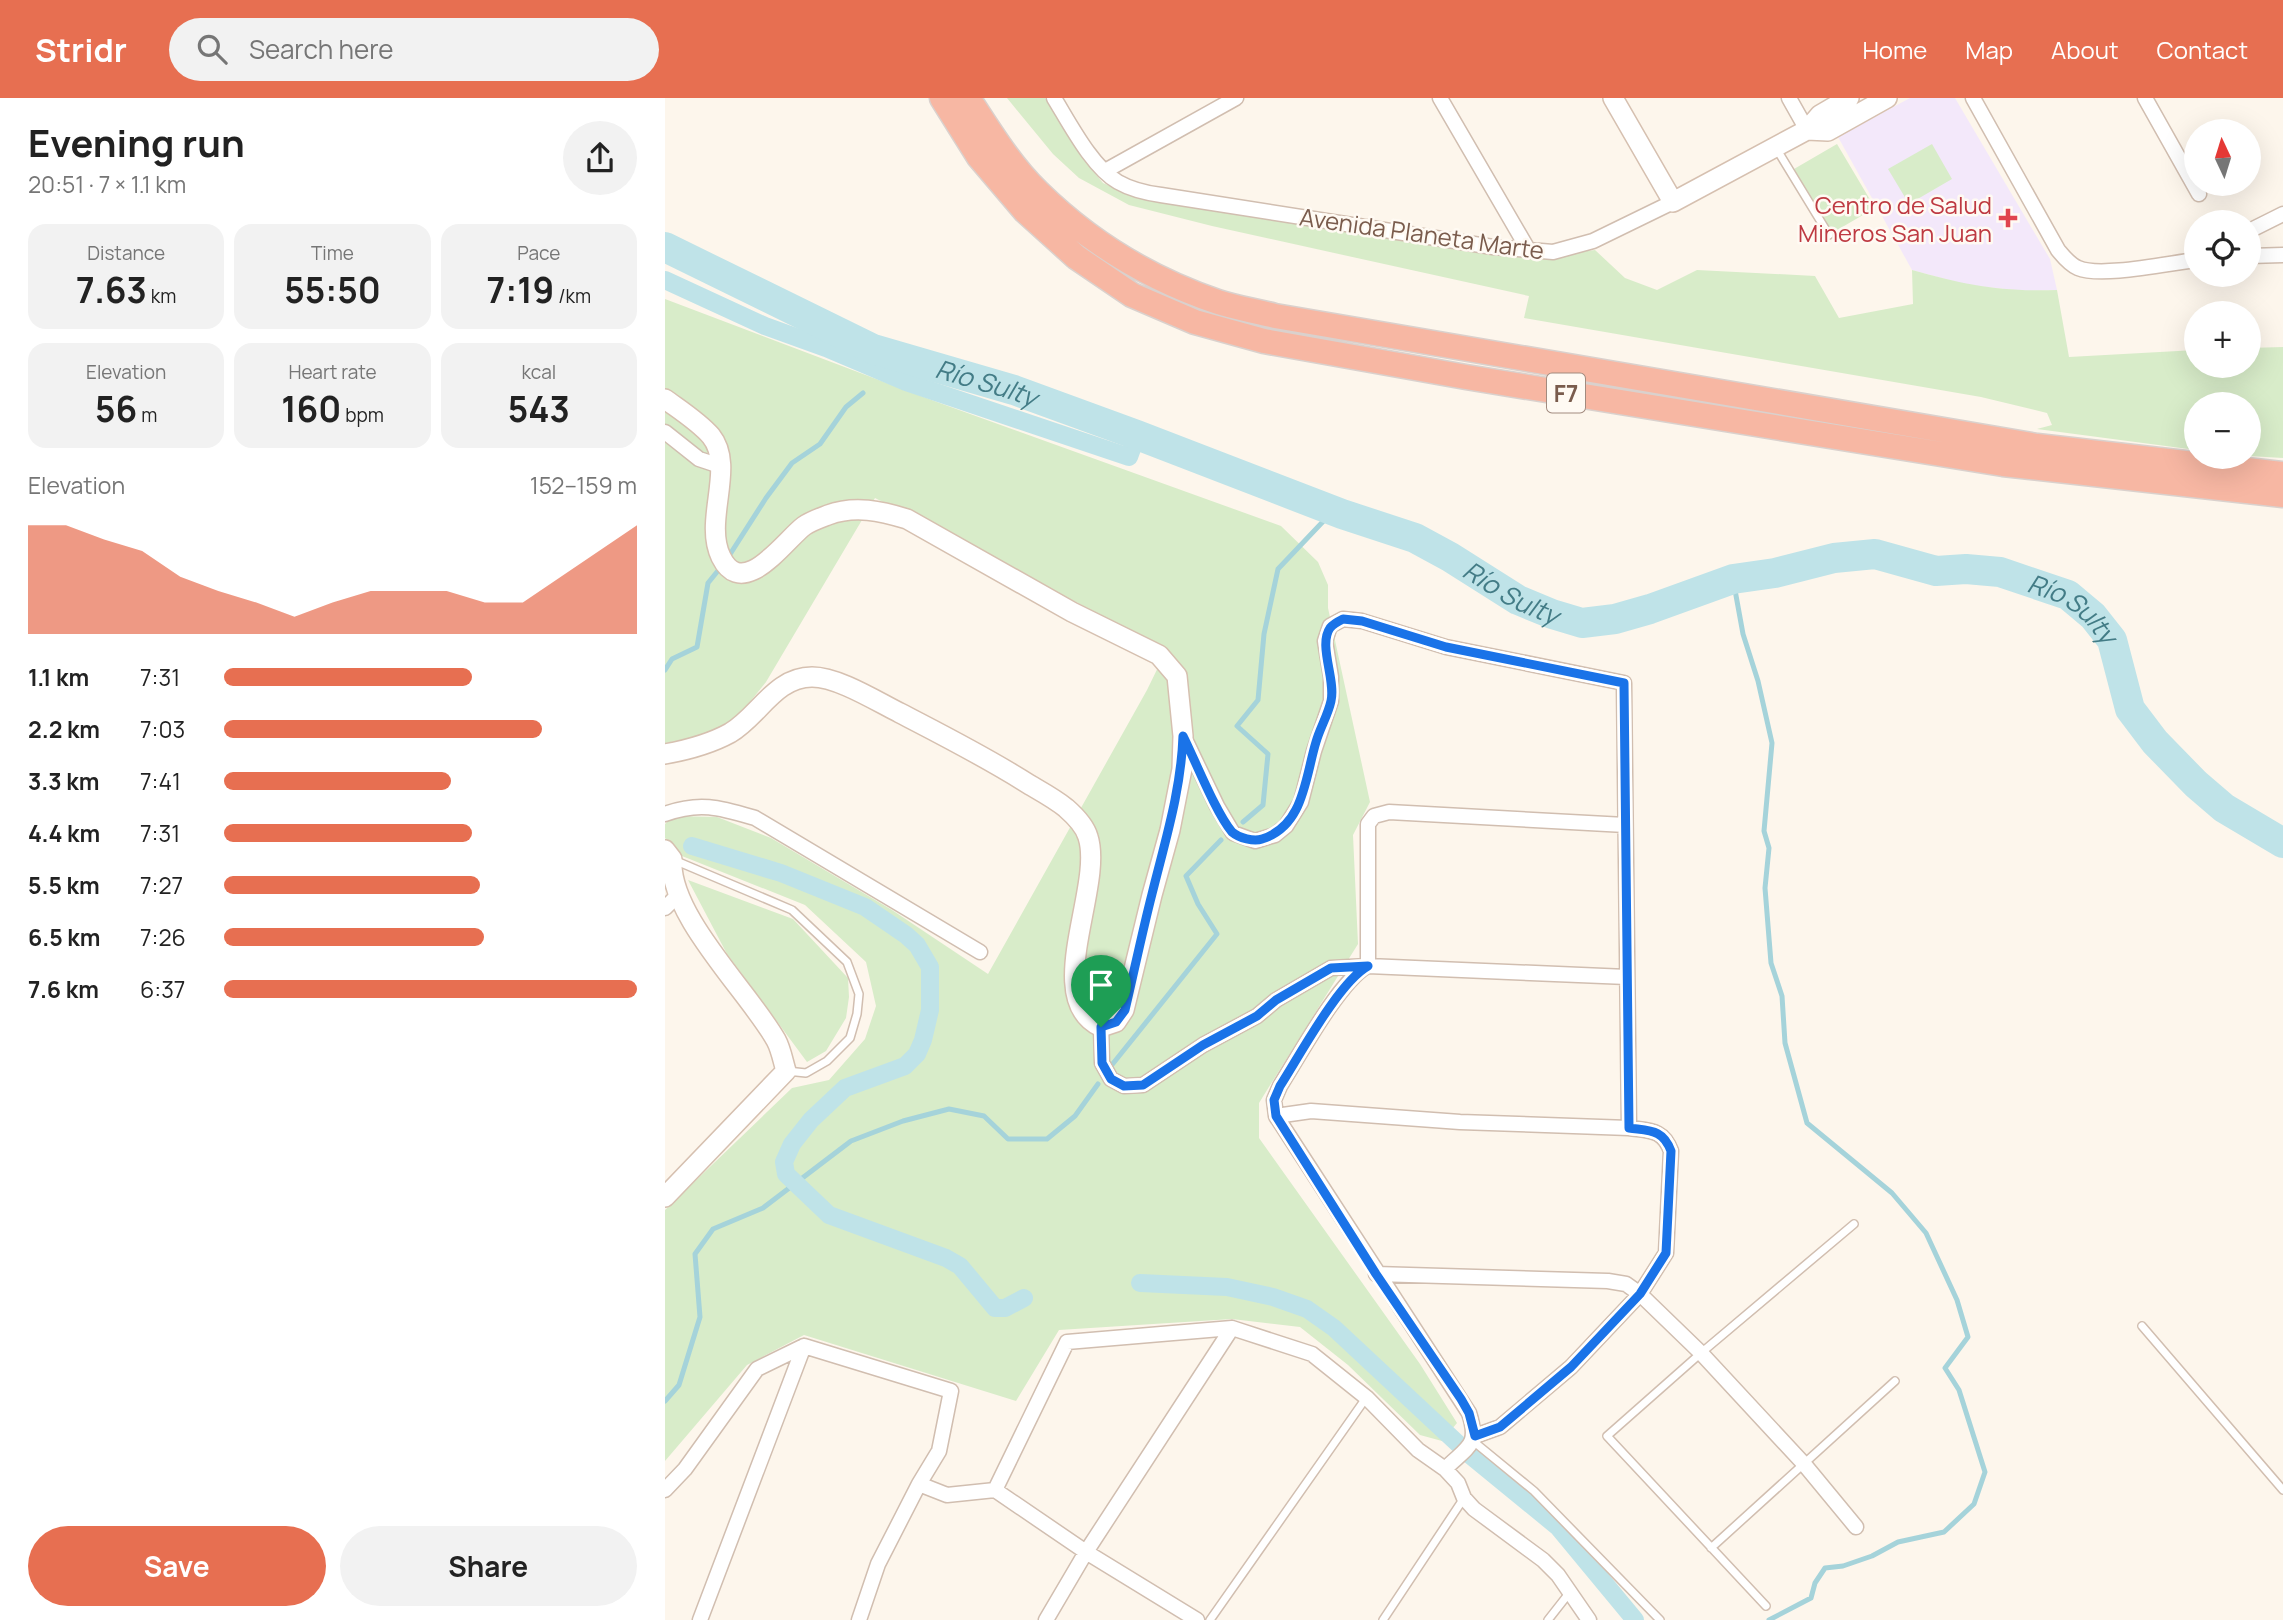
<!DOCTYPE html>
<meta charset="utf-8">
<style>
body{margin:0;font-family:Manrope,sans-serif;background:#f2f2f2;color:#222;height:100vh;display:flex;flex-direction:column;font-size:26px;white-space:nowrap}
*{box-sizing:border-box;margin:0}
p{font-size:23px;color:#767676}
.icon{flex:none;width:38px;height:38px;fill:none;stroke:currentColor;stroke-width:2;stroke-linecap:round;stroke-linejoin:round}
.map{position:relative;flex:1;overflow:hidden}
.panel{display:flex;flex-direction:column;background:#fff;width:665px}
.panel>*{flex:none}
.needle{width:46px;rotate:356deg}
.controls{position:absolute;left:1519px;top:21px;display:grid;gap:14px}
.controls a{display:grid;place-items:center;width:77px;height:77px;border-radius:50%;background:#fff;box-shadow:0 7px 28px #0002;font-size:35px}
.pin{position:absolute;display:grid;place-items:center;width:60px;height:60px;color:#fff;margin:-72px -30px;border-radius:50% 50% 50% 0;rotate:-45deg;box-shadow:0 0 7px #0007}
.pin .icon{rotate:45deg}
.round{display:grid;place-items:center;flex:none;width:74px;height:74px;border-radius:37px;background:#f2f2f2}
.summary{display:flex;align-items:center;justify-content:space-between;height:119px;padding:0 28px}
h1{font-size:38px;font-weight:700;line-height:52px}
.stats{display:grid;grid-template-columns:repeat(3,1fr);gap:10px;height:119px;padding:7px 28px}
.stats div{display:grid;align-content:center;border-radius:18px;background:#f2f2f2;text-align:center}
.stats b{font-size:35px;font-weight:700}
.stats small{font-size:19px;font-weight:400}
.stats p{font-size:19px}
.chart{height:196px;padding:14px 28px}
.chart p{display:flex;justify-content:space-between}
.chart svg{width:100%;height:126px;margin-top:7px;fill:#e76f51;opacity:.7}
.cta{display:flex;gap:14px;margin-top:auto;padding:14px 28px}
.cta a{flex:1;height:80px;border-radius:42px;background:#e76f51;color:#fff;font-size:28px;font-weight:700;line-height:80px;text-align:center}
.cta a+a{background:#f2f2f2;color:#222}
ul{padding:0 28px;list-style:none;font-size:23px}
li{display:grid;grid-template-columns:112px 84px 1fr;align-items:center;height:52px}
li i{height:18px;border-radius:9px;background:#e76f51}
header{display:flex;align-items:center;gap:42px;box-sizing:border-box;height:98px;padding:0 35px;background:#e76f51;color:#fff}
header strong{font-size:33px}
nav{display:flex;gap:38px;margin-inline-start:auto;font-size:24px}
.search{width:490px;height:63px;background:#f2f2f2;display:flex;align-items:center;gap:18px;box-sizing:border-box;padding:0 24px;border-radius:38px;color:#767676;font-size:26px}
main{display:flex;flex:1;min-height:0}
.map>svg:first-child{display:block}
.education{fill:#f3e8fa}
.green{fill:#d8ecc9}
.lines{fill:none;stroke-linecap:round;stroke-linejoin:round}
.stream{stroke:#a5d3da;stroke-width:5}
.canal{stroke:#bfe3e8;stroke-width:18}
.river{stroke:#bfe3e8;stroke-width:30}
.lane-casing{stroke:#d1beb0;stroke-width:10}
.street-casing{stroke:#d1beb0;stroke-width:17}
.secondary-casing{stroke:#d6c0b0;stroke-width:22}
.highway-casing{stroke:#dad1cd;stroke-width:27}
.lane{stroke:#fff;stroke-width:7}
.street{stroke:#fff;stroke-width:14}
.secondary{stroke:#fff;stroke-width:19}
.highway{stroke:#f7b7a3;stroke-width:24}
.route-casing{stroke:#fff;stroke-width:14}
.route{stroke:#1a73e8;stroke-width:9}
.health-dot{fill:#e0444e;stroke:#fffaf3;stroke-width:2.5}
.labels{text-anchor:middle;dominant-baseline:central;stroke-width:5;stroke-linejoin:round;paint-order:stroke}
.shield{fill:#fffaf3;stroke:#a28b7f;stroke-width:2}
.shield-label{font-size:23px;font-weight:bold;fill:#7a5c4d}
.health-label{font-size:24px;fill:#be3a42;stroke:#fffaf3;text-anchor:end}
.street-label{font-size:24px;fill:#7a5c4d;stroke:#fffaf3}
.water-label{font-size:26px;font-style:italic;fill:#437c86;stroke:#fffaf3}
</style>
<header>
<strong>Stridr</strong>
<div class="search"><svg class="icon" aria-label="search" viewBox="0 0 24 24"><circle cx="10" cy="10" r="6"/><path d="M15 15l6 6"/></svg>Search here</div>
<nav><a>Home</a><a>Map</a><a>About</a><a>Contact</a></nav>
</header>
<main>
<section class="panel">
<div class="summary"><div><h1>Evening run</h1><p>20:51 · 7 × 1.1 km</p></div><a class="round"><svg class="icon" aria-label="share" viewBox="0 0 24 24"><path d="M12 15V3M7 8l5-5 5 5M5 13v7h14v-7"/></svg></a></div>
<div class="stats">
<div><p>Distance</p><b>7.63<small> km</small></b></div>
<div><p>Time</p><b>55:50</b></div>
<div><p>Pace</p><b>7:19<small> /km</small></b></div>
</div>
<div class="stats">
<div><p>Elevation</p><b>56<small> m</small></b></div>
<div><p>Heart rate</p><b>160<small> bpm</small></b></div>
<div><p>kcal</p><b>543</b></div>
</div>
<div class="chart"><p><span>Elevation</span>152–159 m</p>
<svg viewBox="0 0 160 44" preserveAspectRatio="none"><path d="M0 44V6L10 6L20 11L30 15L40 24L50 29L60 33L70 38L80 33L90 29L100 29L110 29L120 33L130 33L140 24L150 15L160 6V44z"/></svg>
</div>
<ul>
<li><b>1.1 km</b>7:31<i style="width:60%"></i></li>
<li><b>2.2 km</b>7:03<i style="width:77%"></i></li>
<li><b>3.3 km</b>7:41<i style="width:55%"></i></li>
<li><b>4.4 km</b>7:31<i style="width:60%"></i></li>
<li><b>5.5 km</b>7:27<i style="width:62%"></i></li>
<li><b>6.5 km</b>7:26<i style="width:63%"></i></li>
<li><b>7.6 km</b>6:37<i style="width:100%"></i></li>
</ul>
<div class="cta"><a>Save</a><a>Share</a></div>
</section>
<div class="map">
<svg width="1618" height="1522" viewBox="0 0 1618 1522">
<rect width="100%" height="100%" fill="#fdf6ec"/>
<path class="education" d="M 1245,0 L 1290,0 L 1385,161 L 1392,192 L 1359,193 L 1302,187 L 1247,172 L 1173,39 Z"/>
<path class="green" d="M 342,0 L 380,0 L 422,66 L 438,85 L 465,97 L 790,151 L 869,160 L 930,152 L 960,180 L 992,192 L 1032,172 L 1150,178 L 1174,220 L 1248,206 L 1247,172 C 1300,187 1337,194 1392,192 L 1404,259 L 1531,252 L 1531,268 L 1584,268 L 1584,250 L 1618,249 L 1618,360 L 1584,358 L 1584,306 L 1531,306 L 1531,352 L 1372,331 L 1387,327 L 1382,315 L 1316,299 L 859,220 L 864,198 L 547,128 L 464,107 L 414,80 L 388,56 Z
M 1172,46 L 1210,110 L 1167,135 L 1129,71 Z
M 1267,46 L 1287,81 L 1244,106 L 1223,71 Z
M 0,201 L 272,304 L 616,428 L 653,464 L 663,487 L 663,510 L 705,704 L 688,737 L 693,846 L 594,1005 L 594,1040 L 755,1266 L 792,1325 L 777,1343 L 755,1337 L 683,1267 L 635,1229 L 567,1221 L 394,1232 L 351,1303 L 139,1237 L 82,1267 L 0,1363 L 0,1112 L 127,990 L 164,982 L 200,941 L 211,908 L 201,864 L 140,807 L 17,758 L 0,740 L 0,726 L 9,718 L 52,719 L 106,740 L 227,812 L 323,876 L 482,592 L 502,551 L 210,400 L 101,584 L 72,620 L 44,637 L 0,645 Z
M 23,782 L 128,821 L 183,880 L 184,899 L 181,920 L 161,953 L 142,964 L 62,856 Z"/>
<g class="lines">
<path class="stream" d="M 222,257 L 222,255
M 62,461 L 101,400 L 127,365 L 155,346 L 181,309 L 198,295
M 1068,481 L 1078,536 L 1093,583 L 1107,645 L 1099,733 L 1104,750 L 1100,790 L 1106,865 L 1117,898 L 1120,945 L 1142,1025 L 1227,1095 L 1261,1135 L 1292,1202 L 1303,1239 L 1280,1270 L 1294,1292 L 1320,1374 L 1309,1406 L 1279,1434 L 1233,1444 L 1207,1458 L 1178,1468 L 1160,1470 L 1150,1485 L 1146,1500 L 1104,1522
M 0,572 L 7,561 L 32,549 L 43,485 L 56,469
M 578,724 L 598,707 L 603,656 L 572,628 L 593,602 L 599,536 L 613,471 L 668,413
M 442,973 L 552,836 L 533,806 L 521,778 L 556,742
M 0,1303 L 14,1287 L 35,1219 L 30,1156 L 48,1131 L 98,1110 L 186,1043 L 238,1023 L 284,1011 L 319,1018 L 343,1041 L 382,1041 L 410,1018 L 433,986"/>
<path class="canal" d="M 0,182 L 100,228 L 161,250 L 241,284 L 464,359 L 472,337
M 27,748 L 116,775 L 200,809 L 241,837 L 252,847 L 265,869 L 265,912 L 258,942 L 252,956 L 240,968 L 180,990 L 146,1022 L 127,1046 L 119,1064 L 121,1076 L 164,1117 L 281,1160 L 295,1168 L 330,1210 L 340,1210 L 359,1200
M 475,1185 L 562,1189 L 608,1199 L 642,1211 L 669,1230 L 805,1357 L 893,1429 L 970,1522"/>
<path class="river" id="s1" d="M 0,149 L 208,251 L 349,292 L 472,337 L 677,416 L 750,440 L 785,459 L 853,502 L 887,516 L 917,525 L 950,521 L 985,511 L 1068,481 L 1110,475 L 1169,460 L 1210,456 L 1271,473 L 1301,471 L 1335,474 L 1403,497 L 1428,518 L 1447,542 L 1465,611 L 1490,644 L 1531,686 L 1559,710 L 1618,745"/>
<defs>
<path id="lane" d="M 1111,50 L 1164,137
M 9,762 L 127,812 L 182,864 L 194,896 L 192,916 L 185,940 L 162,963 L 141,975 L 122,973
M 1477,1228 L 1618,1392
M 808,1343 L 869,1393 L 995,1522
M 1046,1450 L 1230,1283
M 1101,1508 L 942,1338 L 1036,1255 L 1189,1126
M 545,1522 L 701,1300
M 718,1522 L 799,1400
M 883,1522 L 905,1494"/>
<path id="street" d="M 389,0 C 405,26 427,69 453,84 C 467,92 481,95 496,97 L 828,149 L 888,154 L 928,143 L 1008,104
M 775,0 L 864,153
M 1124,0 L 1142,32
M 1308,0 L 1393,152 C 1398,158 1404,166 1413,170 C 1436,180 1504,165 1531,162
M 1480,0 L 1534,96
M 440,73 L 571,0
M 1584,133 L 1618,116
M 1584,158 L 1618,157
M 0,334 L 34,361 L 55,368
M 519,639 L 552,708 L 568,735 L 590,743 L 610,737 L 621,728 L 636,704 L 649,653 L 666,603 L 666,579 L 660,543 L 665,528 L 678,521 L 697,523 L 781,549 L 959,585 L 964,1030
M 0,716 C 35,703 56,710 90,720 L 315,854
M 0,810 L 13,797
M 702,868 C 674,884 634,958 615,988 L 609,1002 L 611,1018 L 804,1315 C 815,1348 802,1349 780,1371
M 703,868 L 703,726 L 709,718 L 724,714 L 960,727
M 436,929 L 437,965 L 446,981 L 459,988 L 478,987 L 538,947 L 592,918 L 611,902 L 666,870 L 703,868 L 962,879
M 611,1018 L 646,1013 L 795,1024 L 964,1030 C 985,1033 998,1031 1006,1053 L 1001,1155 L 975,1196 L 906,1269 L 835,1329 L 810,1338
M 711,1176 L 943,1183 L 961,1186 L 975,1196 L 1036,1255 L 1139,1366 L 1191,1429
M 0,1392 L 20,1371 L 92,1271 L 139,1248 L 286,1293 L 274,1353 L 254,1386 L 282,1397 L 330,1392 L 402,1244 L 567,1230 L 647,1256 L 702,1300 L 753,1352 L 780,1371 L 793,1385 L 799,1400 L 809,1411 L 878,1462 L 893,1477 L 924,1522
M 330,1392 L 421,1454 L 532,1522
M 35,1522 L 139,1248
M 194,1522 L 213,1466 L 254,1386
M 381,1522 L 421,1454 L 567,1230"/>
<path id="secondary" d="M 948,0 L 1008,104 L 1142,32 L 1155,17 L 1184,0
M 1142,32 L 1163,33 L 1222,0
M 0,301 C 15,312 34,324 46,338 C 71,369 38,422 56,459 C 78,504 120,442 139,428 C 146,423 155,420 163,417 C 190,407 216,413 242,421 L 407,514 L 494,557 L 512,578 L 518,638 L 517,671 L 505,732 L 487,797 L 459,912 L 451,924 L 436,929 C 376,901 439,789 423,739 C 420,728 409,717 401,710 C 390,701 377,694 365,687 C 323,660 279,638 235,615 C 211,603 173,579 147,579 C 110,579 94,618 65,635 C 45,646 22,652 0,656
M 0,752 L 7,761 C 3,817 84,894 111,942 C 116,951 118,963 121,973 L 0,1099"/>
<path id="highway" d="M 277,0 L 314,59 L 360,113 L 411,159 L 467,197 L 530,224 L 599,243 L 801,279 L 1338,366 L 1618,397
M 303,0 C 324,32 345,67 373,94 C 424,144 485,181 553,204 C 571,210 591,213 610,218 L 1372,348 L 1618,376"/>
</defs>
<use href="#lane" class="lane-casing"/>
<use href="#street" class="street-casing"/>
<use href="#secondary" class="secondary-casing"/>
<use href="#highway" class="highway-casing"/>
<use href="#lane" class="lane"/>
<use href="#street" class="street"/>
<use href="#secondary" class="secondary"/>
<use href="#highway" class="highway"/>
</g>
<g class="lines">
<defs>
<path id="route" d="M 678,521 L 697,523 L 781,549 L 959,585 L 964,1030 C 985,1033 998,1031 1006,1053 L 1001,1155 L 975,1196 L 906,1269 L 835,1329 L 810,1338 L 804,1315 L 796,1301 L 711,1176 L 611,1018 L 609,1002 L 615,988 C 635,957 674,884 703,868 L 666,870 L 611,902 L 592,918 L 538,947 L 478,987 L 459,988 L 446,981 L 437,965 L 436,929 L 451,924 L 460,912 C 469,874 477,835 487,796 C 500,743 516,693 518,638 C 530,662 551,715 567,734 C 574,740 589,744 597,741 C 639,728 640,680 651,644 C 655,630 663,617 666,603 C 671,582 653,547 665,530 C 668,526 674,523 678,521 Z"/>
</defs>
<use href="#route" class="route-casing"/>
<use href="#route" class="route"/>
</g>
<path class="health-dot" d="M1339.5 109.5h7v7h7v7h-7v7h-7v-7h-7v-7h7z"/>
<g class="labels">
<rect class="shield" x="882" y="275.5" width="38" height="39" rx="5"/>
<g class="shield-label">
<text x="901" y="295">F7</text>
</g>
<g class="health-label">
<text x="1327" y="106">Centro de Salud<tspan x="1327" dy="28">Mineros San Juan</tspan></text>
</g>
<g class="street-label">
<text transform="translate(757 135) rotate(8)">Avenida Planeta Marte</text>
</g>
<g class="water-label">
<text stroke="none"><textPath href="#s1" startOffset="350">Río Sulty</textPath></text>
<text stroke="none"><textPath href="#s1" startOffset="917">Río Sulty</textPath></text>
<text stroke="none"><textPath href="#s1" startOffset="1507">Río Sulty</textPath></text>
</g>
</g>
</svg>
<div class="controls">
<a><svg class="needle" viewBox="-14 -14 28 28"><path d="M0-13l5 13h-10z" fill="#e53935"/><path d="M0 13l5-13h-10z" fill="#767676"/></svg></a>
<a><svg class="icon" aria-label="locate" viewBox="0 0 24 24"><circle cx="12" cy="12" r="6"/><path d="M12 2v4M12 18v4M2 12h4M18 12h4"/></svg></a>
<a>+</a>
<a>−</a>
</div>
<div class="pin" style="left:436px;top:929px;background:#1e9e55"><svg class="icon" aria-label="arrive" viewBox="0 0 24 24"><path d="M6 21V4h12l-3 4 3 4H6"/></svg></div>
</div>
</main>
